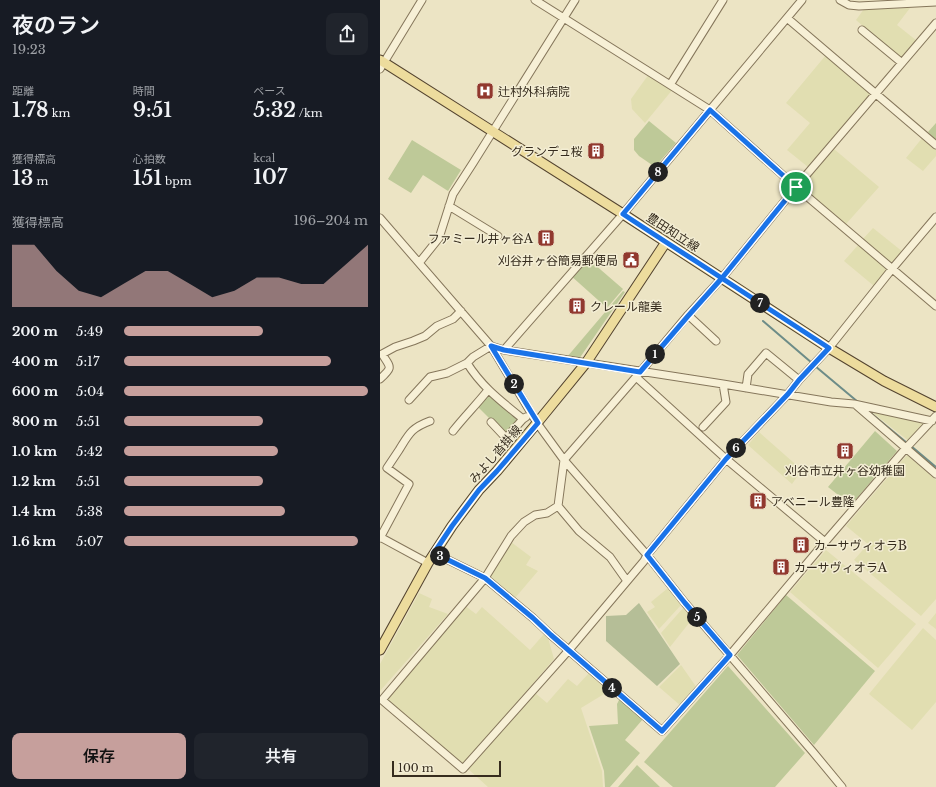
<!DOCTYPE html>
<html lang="ja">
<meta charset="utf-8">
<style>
body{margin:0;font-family:"Libre Baskerville","Noto Sans JP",serif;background:#20242c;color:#f1f3f6;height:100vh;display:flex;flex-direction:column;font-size:15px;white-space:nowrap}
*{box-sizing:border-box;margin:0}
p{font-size:13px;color:#9ea1a6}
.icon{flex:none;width:22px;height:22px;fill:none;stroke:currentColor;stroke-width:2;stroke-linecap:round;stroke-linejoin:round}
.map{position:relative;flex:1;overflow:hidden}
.panel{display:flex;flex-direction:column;background:#171b24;width:380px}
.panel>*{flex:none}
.scale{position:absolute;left:12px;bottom:10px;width:109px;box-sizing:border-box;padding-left:4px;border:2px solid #362c1e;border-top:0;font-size:11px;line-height:14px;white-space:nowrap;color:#362c1e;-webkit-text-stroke:3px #f3edd3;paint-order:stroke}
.pin{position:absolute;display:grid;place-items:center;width:34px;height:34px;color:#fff;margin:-17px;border:2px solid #fff;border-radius:50%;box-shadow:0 1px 4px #0007}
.km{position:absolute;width:20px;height:20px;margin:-10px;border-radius:50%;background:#222;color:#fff;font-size:11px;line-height:20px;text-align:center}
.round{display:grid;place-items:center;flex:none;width:42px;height:42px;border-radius:8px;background:#20242c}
.head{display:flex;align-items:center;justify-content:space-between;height:68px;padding:0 12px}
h1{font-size:22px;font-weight:600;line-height:30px}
.figures{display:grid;grid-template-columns:repeat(3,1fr);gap:6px;height:68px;padding:4px 12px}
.figures div{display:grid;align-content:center}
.figures b{font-size:20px;font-weight:600}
.figures small{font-size:11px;font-weight:400}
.figures p{font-size:11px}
.chart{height:112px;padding:8px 12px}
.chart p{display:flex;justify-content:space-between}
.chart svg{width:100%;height:72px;margin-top:4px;fill:#c69f9c;opacity:.7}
.action{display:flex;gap:8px;margin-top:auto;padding:8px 12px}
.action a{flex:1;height:46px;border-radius:8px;background:#c69f9c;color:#111;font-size:16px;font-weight:600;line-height:46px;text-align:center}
.action a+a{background:#20242c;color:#f1f3f6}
ul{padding:0 12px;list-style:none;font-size:13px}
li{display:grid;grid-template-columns:64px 48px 1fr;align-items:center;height:30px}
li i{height:10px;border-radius:5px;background:#c69f9c}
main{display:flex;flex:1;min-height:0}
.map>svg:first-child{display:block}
.farmland{fill:#e1deb1}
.green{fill:#bec998}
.cemetery{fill:#b5be97}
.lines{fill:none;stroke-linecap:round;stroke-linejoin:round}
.stream{stroke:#6d8c88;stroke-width:2}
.minor-casing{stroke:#85765b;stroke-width:9}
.major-casing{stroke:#53432f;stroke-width:11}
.minor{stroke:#f7f0d6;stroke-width:7}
.major{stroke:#eddc9d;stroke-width:9}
.route-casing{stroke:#fff;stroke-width:8}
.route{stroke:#1a73e8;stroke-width:5}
.labels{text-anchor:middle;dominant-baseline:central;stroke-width:3;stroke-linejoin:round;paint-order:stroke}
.poi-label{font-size:12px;fill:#362c1e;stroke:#f3edd3;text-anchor:start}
.street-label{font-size:12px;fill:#362c1e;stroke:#f3edd3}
</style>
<main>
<section class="panel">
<div class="head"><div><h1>夜のラン</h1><p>19:23</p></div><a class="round"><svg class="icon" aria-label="share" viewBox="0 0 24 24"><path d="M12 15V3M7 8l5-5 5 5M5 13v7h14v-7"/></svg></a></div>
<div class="figures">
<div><p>距離</p><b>1.78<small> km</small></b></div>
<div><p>時間</p><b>9:51</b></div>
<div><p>ペース</p><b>5:32<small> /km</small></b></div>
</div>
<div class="figures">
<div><p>獲得標高</p><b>13<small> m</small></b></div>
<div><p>心拍数</p><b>151<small> bpm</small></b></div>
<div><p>kcal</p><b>107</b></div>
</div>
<div class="chart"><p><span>獲得標高</span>196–204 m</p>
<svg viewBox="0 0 160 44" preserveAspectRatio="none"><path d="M0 44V6L10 6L20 22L30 34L40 38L50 30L60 22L70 22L80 30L90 38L100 34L110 26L120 26L130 30L140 30L150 18L160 6V44z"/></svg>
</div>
<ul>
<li><b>200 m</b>5:49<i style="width:57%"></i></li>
<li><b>400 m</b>5:17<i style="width:85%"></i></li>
<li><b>600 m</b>5:04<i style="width:100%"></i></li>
<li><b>800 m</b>5:51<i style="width:57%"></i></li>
<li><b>1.0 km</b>5:42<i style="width:63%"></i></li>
<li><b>1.2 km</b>5:51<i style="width:57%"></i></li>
<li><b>1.4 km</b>5:38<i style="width:66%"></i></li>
<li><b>1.6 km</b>5:07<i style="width:96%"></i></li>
</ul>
<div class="action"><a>保存</a><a>共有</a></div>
</section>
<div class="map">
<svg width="556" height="787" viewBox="0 0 556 787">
<rect width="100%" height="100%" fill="#ece4c4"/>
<path class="farmland" d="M 530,8 L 517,25 L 537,41 L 521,59 L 476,20 L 484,9 Z
M 446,55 L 491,94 L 428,167 L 407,150 L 430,123 L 406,103 Z
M 269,74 L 293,89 L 265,123 L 252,109 L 251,99 Z
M 543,137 L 556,148 L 556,156 L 543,171 L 526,158 Z
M 454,149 L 499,187 L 466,224 L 420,186 Z
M 493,228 L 523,252 L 513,265 L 482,240 Z
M 479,244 L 508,269 L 494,286 L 464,261 Z
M 494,410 L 545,422 L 529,441 L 493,413 Z
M 379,432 L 422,470 L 412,484 L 368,445 Z
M 527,455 L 556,480 L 556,599 L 541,616 L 474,560 L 488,544 L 466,526 Z
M 131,542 L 151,557 L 146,565 L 158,571 L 135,598 L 108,578 Z
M 446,550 L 536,624 L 498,668 L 410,592 Z
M 288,588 L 302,604 L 279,629 L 267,612 L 275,607 L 271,602 Z
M 39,593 L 52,599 L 49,607 L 68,614 L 0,691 L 0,664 Z
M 84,605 L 96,614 L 102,607 L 150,650 L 164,634 L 168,638 L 174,659 L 82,766 L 6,700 Z
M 304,607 L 313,618 L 290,647 L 281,633 Z
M 556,613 L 556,629 L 548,623 Z
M 543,628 L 556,640 L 556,702 L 532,730 L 489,694 Z
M 301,665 L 317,688 L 301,706 L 279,687 Z
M 209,673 L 229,691 L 201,708 L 222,771 L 223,787 L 108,787 L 87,768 L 154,692 L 167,703 L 188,679 L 197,686 Z"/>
<path class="green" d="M 269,121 L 296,143 L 275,167 L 259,156 L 254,150 L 254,139 Z
M 556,123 L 556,140 L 548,132 Z
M 32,140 L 81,170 L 68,191 L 43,175 L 31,193 L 8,179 Z
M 206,257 L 243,289 L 227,308 L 190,275 Z
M 243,291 L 245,292 L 199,359 L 187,357 Z
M 106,396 L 110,396 L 138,418 L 137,422 L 127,433 L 124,433 L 98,407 Z
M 495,431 L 517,451 L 471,505 L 448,487 Z
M 406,595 L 495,671 L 434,745 L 357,655 Z
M 348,666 L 425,753 L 395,787 L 293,787 L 264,762 Z
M 240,698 L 263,719 L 245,740 L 260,753 L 230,787 L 225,787 L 224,771 L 209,726 L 238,724 L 237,704 Z
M 257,765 L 280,787 L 281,787 L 238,787 Z"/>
<path class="cemetery" d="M 259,603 L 300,664 L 277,686 L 226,641 L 226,616 L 246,615 Z"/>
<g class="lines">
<path class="stream" d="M 383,321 L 432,363
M 435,366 L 478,402
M 487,410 L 527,443
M 531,446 L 556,467"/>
<defs>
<path id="minor" d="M 155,0 L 330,110 L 416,187 L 556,306
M 460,0 L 469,5 L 479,6 L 556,2
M 407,18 L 556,145
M 556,23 L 416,187 L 342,278 L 308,315 L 256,377 L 184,460 L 178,506 L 167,513 L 155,515 L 144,522 L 131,536 L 105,578 L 2,700 L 83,769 L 189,650 L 264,561 L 267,555 L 346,459 L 408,394 L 419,380 L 449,348 L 512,269 L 556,217
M 482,30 L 522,63
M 0,69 L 42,0
M 290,85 L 343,0
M 69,206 L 118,236
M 0,218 L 111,346 L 124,350 L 343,384 L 451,402 L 474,404 L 552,421
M 39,263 L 59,238 L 73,194 L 93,163 L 195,0
M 308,315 L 336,341
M 124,350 L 243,214 L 422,0
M 87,363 C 102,387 121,401 143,419
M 256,377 L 346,459 L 445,542
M 0,379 C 13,367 11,368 2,354 L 15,347 L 33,341 L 45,336 L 57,326 L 73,319 L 81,311
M 366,388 L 368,374 L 386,353 L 419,380
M 29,400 L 50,377 L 67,373 L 87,363 L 93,357 L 111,346 L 157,423 L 184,460 L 267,555 L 305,603 L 433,752 L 462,787
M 476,405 L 556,474
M 111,422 L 126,438 L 143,419 L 146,417
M 323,427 L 346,402 L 343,384
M 73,431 C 84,417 97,404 108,390
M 178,506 L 199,531 L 230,557 L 247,581
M 0,537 L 48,563
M 0,538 L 29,484 L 7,468 C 11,462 15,456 19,450 C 29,434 31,428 50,421
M 54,553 L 105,578 L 153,618 L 171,635 L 282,731 L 350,655 L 445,542 L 526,448 L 556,416"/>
<path id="major" d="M 0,60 L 243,214 L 449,348 L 504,381 L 556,407
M 0,650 L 48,563 L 72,526 L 99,490 L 117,471 L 157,423 L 206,363 L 286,242"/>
</defs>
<use href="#minor" class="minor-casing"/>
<use href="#major" class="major-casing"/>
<use href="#minor" class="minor"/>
<use href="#major" class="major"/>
</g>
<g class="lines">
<defs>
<path id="route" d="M 416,187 L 342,278 L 308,316 L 260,372 L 124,350 L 111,346 L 158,423 L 117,471 L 99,490 L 72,526 L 54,553 L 105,578 L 153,618 L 171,635 L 282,731 L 350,655 L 305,603 L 267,555 L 346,459 L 408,394 L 419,380 L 449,348 C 405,319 361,291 317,262 C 292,246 267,230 243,214 L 330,110 L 416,187"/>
</defs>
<use href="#route" class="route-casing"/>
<use href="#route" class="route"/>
</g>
<defs>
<symbol id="hospital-square" viewBox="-11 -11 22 22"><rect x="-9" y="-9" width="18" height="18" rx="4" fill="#91382e" stroke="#f3edd3"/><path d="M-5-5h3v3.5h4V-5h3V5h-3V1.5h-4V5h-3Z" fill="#fff"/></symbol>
<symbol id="building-square" viewBox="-11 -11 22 22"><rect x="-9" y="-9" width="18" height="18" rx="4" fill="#91382e" stroke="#f3edd3"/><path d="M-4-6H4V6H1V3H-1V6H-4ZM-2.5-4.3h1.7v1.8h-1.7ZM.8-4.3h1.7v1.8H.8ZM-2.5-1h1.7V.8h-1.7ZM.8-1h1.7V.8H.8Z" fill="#fff"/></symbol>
<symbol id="civic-square" viewBox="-11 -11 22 22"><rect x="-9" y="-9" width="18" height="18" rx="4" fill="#91382e" stroke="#f3edd3"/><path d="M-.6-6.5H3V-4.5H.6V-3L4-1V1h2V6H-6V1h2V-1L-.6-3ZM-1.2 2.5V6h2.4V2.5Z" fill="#fff"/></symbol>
</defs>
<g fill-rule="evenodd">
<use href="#hospital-square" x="95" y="81" width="20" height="20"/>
<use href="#building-square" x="206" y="141" width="20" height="20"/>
<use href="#building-square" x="156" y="228" width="20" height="20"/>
<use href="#civic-square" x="241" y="250" width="20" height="20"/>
<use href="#building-square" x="187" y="296" width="20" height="20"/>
<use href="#building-square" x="455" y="441" width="20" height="20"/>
<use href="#building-square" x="368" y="491" width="20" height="20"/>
<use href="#building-square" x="411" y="535" width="20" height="20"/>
<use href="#building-square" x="391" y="557" width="20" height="20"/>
</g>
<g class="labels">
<g class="poi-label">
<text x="118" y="91">辻村外科病院</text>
<text x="203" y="151" text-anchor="end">グランデュ桜</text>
<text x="153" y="238" text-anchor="end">ファミール井ヶ谷A</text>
<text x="238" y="260" text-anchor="end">刈谷井ヶ谷簡易郵便局</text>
<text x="210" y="306">クレール龍美</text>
<text x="465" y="470" text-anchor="middle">刈谷市立井ヶ谷幼稚園</text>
<text x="391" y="501">アベニール豊隆</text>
<text x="434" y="545">カーサヴィオラB</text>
<text x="414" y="567">カーサヴィオラA</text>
</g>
<g class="street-label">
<text transform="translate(293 232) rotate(33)">豊田知立線</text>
<text transform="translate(115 454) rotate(-49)">みよし沓掛線</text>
</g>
</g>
</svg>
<div class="scale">100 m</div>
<div class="pin" style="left:416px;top:187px;background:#1e9e55"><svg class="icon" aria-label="arrive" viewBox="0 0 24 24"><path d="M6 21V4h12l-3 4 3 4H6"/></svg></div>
<b class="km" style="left:275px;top:354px">1</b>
<b class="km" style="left:134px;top:384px">2</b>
<b class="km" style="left:60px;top:556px">3</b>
<b class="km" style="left:232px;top:688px">4</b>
<b class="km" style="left:317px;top:617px">5</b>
<b class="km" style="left:356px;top:448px">6</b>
<b class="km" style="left:380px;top:303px">7</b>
<b class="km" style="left:278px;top:172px">8</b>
</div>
</main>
